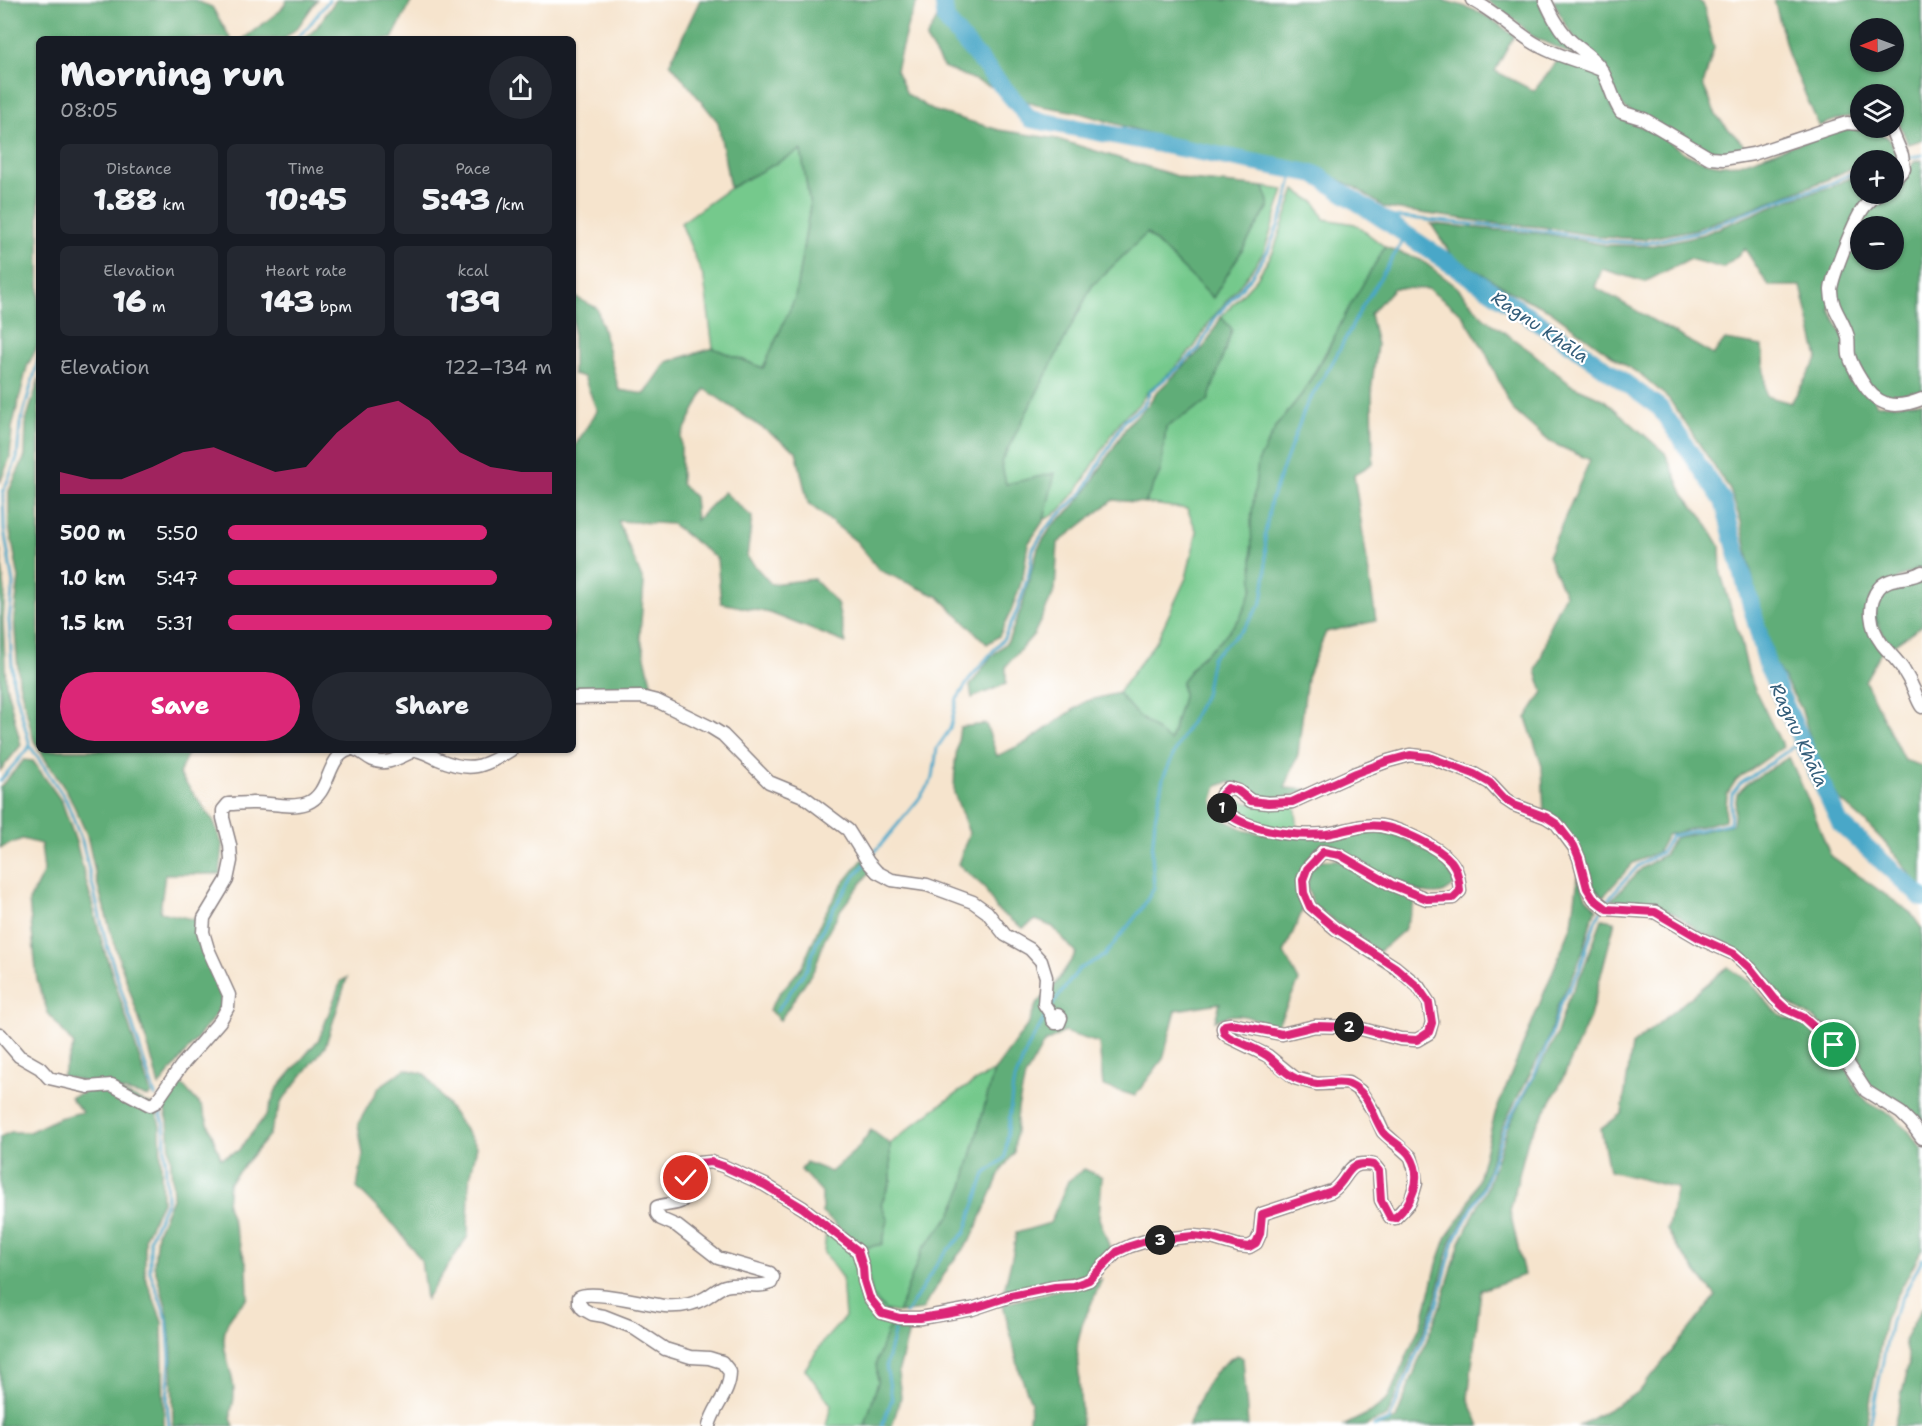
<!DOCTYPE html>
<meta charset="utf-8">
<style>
body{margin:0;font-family:"Shantell Sans",sans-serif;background:#242831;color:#f1f3f6;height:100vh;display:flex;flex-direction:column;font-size:22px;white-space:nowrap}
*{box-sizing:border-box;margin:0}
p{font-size:20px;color:#9ea1a6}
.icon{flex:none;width:33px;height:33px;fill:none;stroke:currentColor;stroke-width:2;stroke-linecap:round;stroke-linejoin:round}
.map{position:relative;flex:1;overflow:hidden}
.sheet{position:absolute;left:36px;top:36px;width:540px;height:717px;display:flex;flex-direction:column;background:#171b24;border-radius:9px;box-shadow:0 2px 4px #0004}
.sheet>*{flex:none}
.needle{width:39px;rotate:269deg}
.tools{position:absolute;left:1850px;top:18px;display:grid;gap:12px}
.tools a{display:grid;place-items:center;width:54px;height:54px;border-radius:50%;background:#171b24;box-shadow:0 2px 4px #0004;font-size:30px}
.pin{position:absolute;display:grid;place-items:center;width:51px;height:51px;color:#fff;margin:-26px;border:3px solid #fff;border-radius:50%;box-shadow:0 2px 6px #0007}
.km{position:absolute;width:30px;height:30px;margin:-15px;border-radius:50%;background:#222;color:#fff;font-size:16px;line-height:30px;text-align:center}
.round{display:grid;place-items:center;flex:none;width:63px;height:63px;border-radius:32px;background:#242831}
.overview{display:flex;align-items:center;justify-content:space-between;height:102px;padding:0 24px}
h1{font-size:33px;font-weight:800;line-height:45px}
.figures{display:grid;grid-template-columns:repeat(3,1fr);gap:9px;height:102px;padding:6px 24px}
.figures div{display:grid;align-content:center;border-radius:9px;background:#242831;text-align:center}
.figures b{font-size:30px;font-weight:800}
.figures small{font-size:16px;font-weight:400}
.figures p{font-size:16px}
.chart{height:168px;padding:12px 24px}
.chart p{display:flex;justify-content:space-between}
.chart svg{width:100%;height:108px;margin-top:6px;fill:#db2777;opacity:.7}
.action{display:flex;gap:12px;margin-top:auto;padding:12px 24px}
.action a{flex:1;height:69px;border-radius:36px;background:#db2777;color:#fff;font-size:24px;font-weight:800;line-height:69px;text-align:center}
.action a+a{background:#242831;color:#f1f3f6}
ul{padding:0 24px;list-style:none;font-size:20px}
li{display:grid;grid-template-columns:96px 72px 1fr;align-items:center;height:45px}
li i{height:15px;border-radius:8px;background:#db2777}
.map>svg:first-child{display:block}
.green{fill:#75c98c;stroke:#4c7664;stroke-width:1.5}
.forest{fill:#60ad78;stroke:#41685a;stroke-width:1.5;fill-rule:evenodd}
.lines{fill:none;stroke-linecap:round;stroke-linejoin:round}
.stream{stroke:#4aa7c8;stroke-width:3}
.river{stroke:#4aa7c8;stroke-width:18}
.street-casing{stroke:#8c8384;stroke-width:15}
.street{stroke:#fff;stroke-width:12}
.route-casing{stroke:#fff;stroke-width:12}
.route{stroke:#db2777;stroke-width:8}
.labels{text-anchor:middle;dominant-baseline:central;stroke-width:4.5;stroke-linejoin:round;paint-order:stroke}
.water-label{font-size:18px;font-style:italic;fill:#345e7a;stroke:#fff}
</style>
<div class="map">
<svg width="1922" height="1426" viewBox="0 0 1922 1426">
<rect width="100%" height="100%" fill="#fff"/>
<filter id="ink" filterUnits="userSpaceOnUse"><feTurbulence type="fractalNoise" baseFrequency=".0167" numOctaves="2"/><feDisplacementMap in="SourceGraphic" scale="12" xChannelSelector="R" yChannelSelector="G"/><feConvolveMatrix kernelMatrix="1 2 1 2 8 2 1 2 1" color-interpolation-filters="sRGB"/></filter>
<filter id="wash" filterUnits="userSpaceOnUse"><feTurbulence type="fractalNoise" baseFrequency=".008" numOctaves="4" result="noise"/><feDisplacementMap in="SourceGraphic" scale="24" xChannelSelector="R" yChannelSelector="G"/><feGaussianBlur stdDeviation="1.35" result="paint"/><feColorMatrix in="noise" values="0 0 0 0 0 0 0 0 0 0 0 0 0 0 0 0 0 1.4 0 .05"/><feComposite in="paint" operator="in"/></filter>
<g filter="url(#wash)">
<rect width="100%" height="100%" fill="#f6e4cd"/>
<path class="green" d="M 801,149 L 810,206 L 795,298 L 763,368 L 713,348 L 704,279 L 681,223 L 730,188 Z
M 1264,187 L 1284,190 L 1264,252 L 1244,280 L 1210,321 L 1195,346 L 1174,369 L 1148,391 L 1139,404 L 1121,420 L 1077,491 L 1059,511 L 1044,520 L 1054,474 L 1006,485 L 1001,462 L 1092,286 L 1146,233 L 1213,297 L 1269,206 Z
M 1295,190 L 1316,203 L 1324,219 L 1355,224 L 1385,247 L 1302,394 L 1277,425 L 1251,547 L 1253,567 L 1253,588 L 1240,618 L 1220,641 L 1200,658 L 1182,681 L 1183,697 L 1170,742 L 1136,714 L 1118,693 L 1157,640 L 1186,578 L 1197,532 L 1187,509 L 1145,503 L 1161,470 L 1166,427 L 1208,400 L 1232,330 L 1221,317 L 1257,278 L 1273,252 Z
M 1226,797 L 1234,797 L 1247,803 L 1295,805 L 1298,830 L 1279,829 L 1239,817 L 1224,803 Z
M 994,1071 L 962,1190 L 951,1215 L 922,1250 L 898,1313 L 885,1310 L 872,1295 L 863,1248 L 882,1244 L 888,1220 L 881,1204 L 891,1180 L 890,1144 C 923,1117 956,1091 994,1071 Z
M 826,1232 L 856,1254 L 859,1280 L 894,1320 L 876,1363 L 878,1382 L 865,1426 L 826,1426 L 831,1405 L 805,1369 L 823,1342 L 845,1317 L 842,1278 L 824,1253 Z"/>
<path class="forest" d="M 0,0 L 194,0 L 212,7 L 231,39 L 39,39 L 39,343 L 27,367 L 12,428 L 10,457 L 0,483 Z
M 287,0 L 317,0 L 298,27 L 284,39 L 243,39 L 281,10 Z
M 336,0 L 412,0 L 392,39 L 305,39 L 317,27 Z
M 700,0 L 918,0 L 908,23 L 896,70 L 907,94 L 932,110 L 999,130 L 1057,139 L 1190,180 L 1264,187 L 1269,206 L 1213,298 L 1147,233 L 1092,286 L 1001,462 L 1006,484 L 1055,473 L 1044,520 L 1028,544 L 1023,577 L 1012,609 L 999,636 L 987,644 L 939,597 L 879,570 L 857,542 L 808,503 L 796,451 L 705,389 L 681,437 L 681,484 L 694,497 L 696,520 L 724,492 L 752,517 L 747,557 L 771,584 L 814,579 L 837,603 L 846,643 L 770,613 L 721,603 L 717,559 L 672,524 L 618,521 L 644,583 L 640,635 L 653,691 L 584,690 L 573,693 L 573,449 L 597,411 L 584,377 L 573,374 L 573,296 L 597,308 L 619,390 L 645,394 L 667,362 L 713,348 L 763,368 L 795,298 L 810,206 L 801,150 L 730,188 L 718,122 L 670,63 Z
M 947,0 L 1441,0 C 1473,7 1488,15 1514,36 L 1495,71 L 1534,91 L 1558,60 L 1599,75 L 1613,110 L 1622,119 L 1655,132 L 1686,154 L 1702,161 L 1720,165 L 1740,164 L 1839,129 L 1858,128 L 1877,132 L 1889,138 L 1897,156 L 1876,160 L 1860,160 L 1860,164 L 1824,181 L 1696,229 L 1645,239 L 1602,237 L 1542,227 L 1500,224 L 1385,208 L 1356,188 L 1323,172 L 1296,163 L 1244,155 L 1164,138 L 1076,112 L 1036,105 L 943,67 L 926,39 Z
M 1486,0 L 1539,0 L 1545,16 L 1590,60 L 1570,54 L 1532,36 L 1516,21 Z
M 1553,0 L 1698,0 L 1703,4 L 1714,48 L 1703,85 L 1717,117 L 1747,148 L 1725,153 L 1710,151 L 1624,108 L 1565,24 Z
M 1774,0 L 1922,0 L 1922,140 L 1908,144 L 1899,123 L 1893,120 L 1893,94 L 1860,94 L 1860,115 L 1841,118 L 1819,126 L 1789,57 ZM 1860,28 L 1893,28 L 1893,62 L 1860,62 Z
M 1922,160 L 1922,396 L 1890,400 L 1874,390 L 1860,372 L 1837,302 L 1837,284 L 1850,246 L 1872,203 L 1883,194 L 1893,194 L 1893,185 L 1908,172 L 1914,162 ZM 1860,226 L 1893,226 L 1893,260 L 1860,260 Z
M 1860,173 L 1860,194 L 1872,194 L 1861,206 L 1830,310 L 1877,405 L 1922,402 L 1922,568 L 1902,576 L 1870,599 L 1883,649 L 1865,681 L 1904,760 L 1922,766 L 1922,892 L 1912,877 L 1891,849 L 1865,822 L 1840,800 L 1821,773 L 1801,708 L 1774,662 L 1765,639 L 1741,522 L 1730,490 L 1669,399 L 1644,377 L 1619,361 L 1549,310 L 1515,294 L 1452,256 L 1431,224 L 1547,234 L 1606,245 L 1650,246 L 1704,234 L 1790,199 L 1831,187 ZM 1745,249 L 1769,286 L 1801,286 L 1818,358 L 1791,403 L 1766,396 L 1762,346 L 1725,340 L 1713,355 L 1595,287 L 1602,269 L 1645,282 L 1689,259 L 1723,268 Z
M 1385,247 L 1421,260 L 1457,287 L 1483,317 L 1533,353 L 1571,385 L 1603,399 L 1665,453 L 1684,495 L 1704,519 L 1720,546 L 1721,574 L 1741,642 L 1748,672 L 1755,690 L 1783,747 L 1736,780 L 1727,794 L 1725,820 L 1667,835 L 1658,852 L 1633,863 L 1603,897 L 1593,887 L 1586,868 L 1544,814 L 1542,766 L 1526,718 L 1543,692 L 1536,671 L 1546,643 L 1549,627 L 1565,594 L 1548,556 L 1590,460 L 1550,442 L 1512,409 L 1485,351 L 1462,314 L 1428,289 L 1394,288 L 1370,314 L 1377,345 L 1372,384 L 1373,463 L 1354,475 L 1376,621 L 1326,632 L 1307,677 L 1298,754 L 1285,788 L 1311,790 C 1293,796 1274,801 1255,794 C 1246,791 1238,786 1229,782 L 1217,786 L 1213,800 L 1215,810 L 1221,818 L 1247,831 L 1267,835 L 1380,829 L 1402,837 L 1428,852 L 1443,857 L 1456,883 C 1445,895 1439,895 1423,893 L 1318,849 L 1307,860 L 1301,872 L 1304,907 L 1284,953 L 1299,981 L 1276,1028 C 1255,1018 1237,1009 1215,1021 L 1220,1003 L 1176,1010 L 1163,1059 L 1135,1096 L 1103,1086 L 1099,1043 L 1064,1032 L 1044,1043 L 1025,1077 L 1018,1108 L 1014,1153 L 1001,1171 L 972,1238 L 950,1265 L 922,1310 L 898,1313 L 922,1250 L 951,1215 L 962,1190 L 994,1071 L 1029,1023 L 1036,1005 L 1054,986 L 1076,953 L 1053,927 L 1036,920 L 1023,928 L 997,910 L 984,887 L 958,864 L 969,833 L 954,793 L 955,763 L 960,727 L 986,724 L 997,756 L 1027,742 L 1086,701 L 1118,693 L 1136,714 L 1170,741 L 1183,697 L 1182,681 L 1200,658 L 1220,641 L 1240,618 L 1253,588 L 1251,521 L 1258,462 L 1277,425 L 1302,394 L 1326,354 L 1348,309 Z
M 1221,317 L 1232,329 L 1208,401 L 1166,427 L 1161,470 L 1145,503 L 1113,500 L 1058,543 L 1055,590 L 1034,634 L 1006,666 L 1006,684 L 972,698 L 970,686 L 990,658 L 1008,641 L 1021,609 L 1038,548 L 1052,526 L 1069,511 L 1085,493 L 1129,423 L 1148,405 L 1156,393 L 1205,346 Z
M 39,379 L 39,749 L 34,741 L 19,682 L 14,618 L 19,578 L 9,526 L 9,491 L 25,456 L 26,421 Z
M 0,548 L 5,591 L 3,621 L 6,684 L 21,745 L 0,771 Z
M 1922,576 L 1922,625 L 1893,645 C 1876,632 1865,596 1890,585 C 1899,581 1912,579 1922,576 Z
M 39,750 L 189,750 L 179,774 L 213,820 L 223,846 L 220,874 L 165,874 L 160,912 L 197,920 C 198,954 220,975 222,1007 L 159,1086 L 150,1052 L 113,940 L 98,886 L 87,835 L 69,795 Z
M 1789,757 L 1812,808 L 1830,855 L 1911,913 L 1922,929 L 1922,988 L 1920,991 L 1918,1015 L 1922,1037 L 1922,1130 L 1868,1087 L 1854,1062 L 1837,1040 L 1815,1019 L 1783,1000 L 1766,976 L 1749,958 L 1727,944 L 1699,931 L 1676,914 L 1656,906 L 1611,900 L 1642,868 L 1665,854 L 1674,838 L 1733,824 L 1737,794 L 1749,782 Z
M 24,760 L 33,761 L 62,802 L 76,842 L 103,946 L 151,1094 L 148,1097 L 62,1076 L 74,1045 L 48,1013 L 37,980 L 29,901 L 44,871 L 41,844 L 22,839 L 0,848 L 0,787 Z
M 863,859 L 870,872 L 841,909 L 825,938 L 815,968 L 780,1020 L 769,1010 L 779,994 L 802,967 L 824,915 L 842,885 Z
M 1321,860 L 1337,860 L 1416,900 L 1404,930 L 1379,952 L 1314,906 L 1307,887 L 1310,870 Z
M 1578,877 L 1586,897 L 1597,909 L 1592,917 L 1584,948 L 1575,971 L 1557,1007 L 1548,1040 L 1501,1129 L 1482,1187 L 1451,1241 L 1433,1308 L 1387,1417 L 1364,1426 L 1343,1426 L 1371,1412 L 1388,1399 L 1424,1317 L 1437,1264 L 1447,1236 L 1465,1211 L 1478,1180 L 1495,1114 L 1572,924 Z
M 1602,919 L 1615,921 L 1590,1017 L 1558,1089 L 1528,1139 L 1510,1211 L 1524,1275 L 1481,1290 L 1468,1398 L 1480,1426 L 1377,1426 L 1396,1419 L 1441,1304 L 1460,1242 L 1487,1188 L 1508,1127 L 1556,1036 L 1567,1002 L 1583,970 Z
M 1728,967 L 1751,983 L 1772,1008 L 1785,1018 L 1805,1024 L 1827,1044 L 1849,1073 L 1858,1092 L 1869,1103 L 1891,1115 L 1907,1129 L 1922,1149 L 1922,1249 L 1885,1319 L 1866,1426 L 1579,1426 L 1639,1392 L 1716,1296 L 1679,1250 L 1667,1230 L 1677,1188 L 1609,1171 L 1601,1129 L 1622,1113 L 1632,1045 Z
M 347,978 L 325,1047 L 282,1101 L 269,1135 L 229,1183 L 227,1205 L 247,1266 L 248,1297 C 242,1304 234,1311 230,1318 C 214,1346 235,1368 234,1395 C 234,1409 227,1411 234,1426 L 173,1426 L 172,1351 L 167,1310 L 154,1265 L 157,1233 L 173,1196 L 168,1121 L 162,1101 L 179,1081 L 202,1107 L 221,1158 L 238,1151 L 267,1114 L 276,1090 L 319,1039 L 341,981 Z
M 405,1069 L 425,1074 L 477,1146 L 469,1183 L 468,1236 L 426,1299 L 421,1260 L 396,1227 L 357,1188 L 363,1155 L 358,1124 L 379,1087 Z
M 112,1089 L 155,1106 L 160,1126 L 162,1202 L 145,1237 L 145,1276 L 162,1321 L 164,1426 L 0,1426 L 0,1137 L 11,1132 L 29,1132 L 59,1118 L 82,1112 L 70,1097 L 90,1090 Z
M 871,1130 L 890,1144 L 891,1180 L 881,1204 L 888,1220 L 882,1244 L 863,1248 L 822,1213 L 822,1193 L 801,1170 L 806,1162 L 831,1172 L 858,1148 Z
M 1084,1169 L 1102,1177 L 1099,1218 L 1111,1251 L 1083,1279 L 1068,1282 L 1050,1282 L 1034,1288 L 1003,1294 L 1013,1253 L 1016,1233 L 1050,1223 L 1068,1181 Z
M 1102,1279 L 1082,1325 L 1077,1346 L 1082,1426 L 1028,1426 L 1031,1402 L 1020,1373 L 1003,1304 Z
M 1922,1307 L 1922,1426 L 1894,1426 L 1909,1364 L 1904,1340 Z
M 894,1320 L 911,1324 L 898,1373 L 901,1397 L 892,1426 L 865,1426 L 878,1382 L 876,1363 L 887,1331 Z
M 1237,1355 L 1243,1358 L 1248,1426 L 1188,1426 C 1201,1396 1207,1371 1237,1355 Z"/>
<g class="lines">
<path class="stream" d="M 296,39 L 307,28 L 329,0
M 1906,158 L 1922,155
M 1377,215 L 1544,231 L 1604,241 L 1647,243 L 1700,231 L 1787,197 L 1827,185 L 1860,169
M 39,358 L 20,424 L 17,458 L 3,492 L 4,529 L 13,584 L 9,620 L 13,681 L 30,746 L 66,800 L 82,841 L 106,942 L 155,1096
M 0,781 L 30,746
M 869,859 L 918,800 L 933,778 L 937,748 L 950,729 L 957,699 L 971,677 L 1004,638 L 1017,611 L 1029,573 L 1033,549 L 1047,527 L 1083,492 L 1124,421 L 1144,405 L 1150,391 L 1177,369 L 1199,348 L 1215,318 L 1250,278 L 1268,251 L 1285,208 L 1294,170
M 1605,904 L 1612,894 L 1639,865 L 1662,852 L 1671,836 L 1730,823 L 1732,794 L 1740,784 L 1802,741
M 1050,1008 L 1079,969 L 1104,956 L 1141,910 L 1154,888 L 1152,853 L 1155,819 L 1163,778 L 1177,747 L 1205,695 L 1212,657 L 1244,628 L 1262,602 L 1266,572 L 1265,534 L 1271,500 L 1306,406 L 1334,360 L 1362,307 L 1407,235
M 777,1011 L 808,967 L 818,939 L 832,911 L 854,877 L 865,864
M 158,1106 L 164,1123 L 167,1200 L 150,1238 L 150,1272 L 167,1319 L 170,1359 L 167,1400 L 169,1426
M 906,1314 L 942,1256 L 965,1233 L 985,1174 L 1005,1158 L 1013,1085 L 1027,1049 L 1047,1014
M 882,1426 L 892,1399 L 886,1365 L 895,1329 L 900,1322
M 1374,1426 L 1389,1421 L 1436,1307 L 1454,1241 L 1484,1187 L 1504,1129 L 1533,1077 L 1550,1039 L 1560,1005 L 1579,971 L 1596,919 L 1602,910
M 1870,1426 L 1891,1321 L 1922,1259"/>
<path class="river" d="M 943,0 L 946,20 L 1030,119 L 1315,174 L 1574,346 L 1660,408 L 1723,501 L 1768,668 L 1840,823 L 1922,898"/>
</g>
</g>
<g filter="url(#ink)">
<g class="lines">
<defs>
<path id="street" d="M 1472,0 C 1494,11 1511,28 1531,41 C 1552,55 1578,60 1601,70
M 1545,0 C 1551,13 1557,26 1567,37 C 1578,49 1592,55 1601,69 C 1610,83 1612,99 1621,112 L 1644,119 L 1710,158 L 1723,159 L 1753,154 L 1834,127 L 1847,123 L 1860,124
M 1885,128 L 1891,129 L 1902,155 L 1904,169 L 1893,181
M 1879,194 C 1874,197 1869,201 1865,206 C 1856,216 1832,276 1831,290 C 1831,309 1844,320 1848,337 C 1849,343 1848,349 1849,355 C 1851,364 1856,372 1861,380 C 1877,407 1894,410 1922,399
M 1922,572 C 1909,581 1889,575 1879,588 C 1866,604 1870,628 1882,644 C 1889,653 1897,660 1903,669 C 1906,675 1910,680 1912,686 C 1916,693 1917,700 1922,707
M 573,698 L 641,697 L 657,701 L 710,727 L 723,735 L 769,782 L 803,796 L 848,830 L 868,862 L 877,872 L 892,880 L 927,885 L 973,902 L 987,912 L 1005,935 L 1030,949 L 1041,961 L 1046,977 L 1044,1004 L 1052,1016 L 1052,1020 L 1055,1023 L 1059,1023 L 1061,1018 L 1058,1015 L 1052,1016
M 356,750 C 363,752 366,757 373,760 C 387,767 403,755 416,750 C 424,752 430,755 438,759 C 470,773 484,767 511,750
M 0,1034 L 19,1056 L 40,1068 L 49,1078 L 88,1087 L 112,1085 L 150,1105 L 156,1102 L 181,1066 L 220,1021 L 228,1007 L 229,995 L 208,949 L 203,932 L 204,918 L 227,880 L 231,861 L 230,845 L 223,818 L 223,810 L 228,804 C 236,804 243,803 251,803 C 268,802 290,809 307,803 C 331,794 326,757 349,750
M 709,1426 C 714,1406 730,1394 730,1372 L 722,1362 L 709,1358 L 691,1357 L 665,1349 L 632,1327 L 604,1316 L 592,1314 L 583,1309 L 579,1303 L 579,1297 C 591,1289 647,1304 665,1306 C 679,1307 693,1305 705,1298 C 712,1294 718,1288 725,1286 C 741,1282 756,1289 771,1283 L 773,1277 L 770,1273 L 718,1258 L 677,1226 L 661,1219 L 657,1214 L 657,1207 C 664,1204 669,1205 677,1203 C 692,1199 686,1180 685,1168 L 689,1165 L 699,1163 L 711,1162 L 723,1166 L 765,1185 L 803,1208 L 858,1251 L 863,1267 L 864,1281 L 869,1297 L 882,1313 L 900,1318 L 920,1318 L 972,1309 L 1011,1296 L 1055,1287 L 1073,1285 L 1089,1280 L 1117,1252 L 1130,1246 L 1146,1241 L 1193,1236 L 1212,1238 L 1239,1246 L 1249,1247 L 1256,1243 L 1260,1234 L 1262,1214 L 1332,1191 C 1350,1179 1345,1159 1374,1165 L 1379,1171 L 1381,1200 L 1390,1217 L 1395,1218 L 1410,1202 L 1413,1193 L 1416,1183 L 1414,1168 L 1411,1157 L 1383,1132 L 1374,1112 L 1360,1091 L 1348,1083 L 1317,1084 L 1295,1078 L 1268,1056 L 1229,1037 L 1224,1033 L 1223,1028 L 1225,1025 L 1231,1024 L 1282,1034 L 1315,1026 L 1354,1027 L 1400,1039 L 1417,1040 L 1429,1033 L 1432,1022 L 1429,1003 L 1418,986 L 1395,967 L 1336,929 L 1310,907 L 1304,893 L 1303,880 L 1307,869 L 1323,851 L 1339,855 L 1392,885 L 1427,899 L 1453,898 L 1460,891 C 1459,880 1458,870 1450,861 C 1438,846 1400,829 1381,826 C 1363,823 1343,832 1326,834 C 1293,837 1239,831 1218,804 L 1222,794 L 1228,788 L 1238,791 L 1251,801 L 1268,803 L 1292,802 L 1356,773 L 1388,761 L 1410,755 L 1429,757 L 1474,774 L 1490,783 L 1505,799 L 1514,805 L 1546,817 L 1557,824 L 1574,847 L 1579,858 L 1587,888 L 1594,899 L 1607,909 L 1655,912 L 1701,939 L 1734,954 L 1751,969 L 1775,999 L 1786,1009 L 1803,1017 L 1834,1045 L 1847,1062 L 1866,1091 L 1901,1113 L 1911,1123 L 1922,1138"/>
</defs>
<use href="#street" class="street-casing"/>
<use href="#street" class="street"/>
</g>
</g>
<g class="lines" filter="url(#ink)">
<defs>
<path id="route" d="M 686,1178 L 685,1168 L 689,1165 L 699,1163 L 711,1162 L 723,1166 L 765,1185 L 803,1208 L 858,1251 L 863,1267 L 864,1281 L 869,1297 L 882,1313 L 900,1318 L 920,1318 L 946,1314 L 972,1309 L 1011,1296 L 1055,1287 L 1073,1286 L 1089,1280 L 1117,1252 L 1130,1246 L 1146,1241 L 1193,1236 L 1212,1238 L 1239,1246 L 1249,1247 L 1256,1243 L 1260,1234 L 1262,1214 L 1332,1191 C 1350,1179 1345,1159 1374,1165 L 1379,1171 L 1381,1200 L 1390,1217 L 1395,1218 C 1412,1203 1424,1178 1410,1156 C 1404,1146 1391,1142 1383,1132 C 1372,1116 1370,1093 1349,1084 C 1340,1080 1327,1084 1317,1084 C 1311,1083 1301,1081 1295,1078 C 1284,1073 1276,1062 1266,1055 C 1254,1048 1241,1043 1229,1037 L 1224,1033 L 1223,1028 L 1225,1025 L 1231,1024 L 1282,1034 L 1315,1026 L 1354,1027 L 1400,1039 L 1417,1040 L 1429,1032 L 1432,1023 L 1429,1003 L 1418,987 L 1395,967 L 1336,929 L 1310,907 L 1304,893 L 1303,880 L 1307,869 L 1323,852 L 1340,855 L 1392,885 L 1427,899 L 1453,898 L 1460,891 C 1459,880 1458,870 1451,861 C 1438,846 1400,829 1381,826 C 1363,823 1343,832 1326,834 C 1293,837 1239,831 1218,804 L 1222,794 L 1228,788 L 1238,791 L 1251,801 L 1268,803 L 1292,802 L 1356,773 L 1388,761 L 1410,755 L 1429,757 L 1474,774 L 1490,783 L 1505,799 L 1514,805 L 1546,817 L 1557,824 L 1574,846 L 1579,858 L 1587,888 L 1594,899 L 1607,909 L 1655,912 L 1701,939 L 1734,954 L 1751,969 L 1775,999 L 1786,1009 L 1803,1017 L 1834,1045"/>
</defs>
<use href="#route" class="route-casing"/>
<use href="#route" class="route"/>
</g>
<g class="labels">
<g class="water-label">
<text transform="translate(1540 327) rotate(34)">Ragnu Khāla</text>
<text transform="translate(1799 735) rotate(65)">Ragnu Khāla</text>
</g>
</g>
</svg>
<div class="tools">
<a><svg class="needle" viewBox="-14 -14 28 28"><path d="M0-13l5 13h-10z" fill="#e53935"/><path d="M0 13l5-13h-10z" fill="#9ea1a6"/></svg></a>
<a><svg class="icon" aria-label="layers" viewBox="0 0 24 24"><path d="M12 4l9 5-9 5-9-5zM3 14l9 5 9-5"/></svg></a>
<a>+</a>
<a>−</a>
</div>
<div class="pin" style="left:1834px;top:1045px;background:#1e9e55"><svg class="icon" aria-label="arrive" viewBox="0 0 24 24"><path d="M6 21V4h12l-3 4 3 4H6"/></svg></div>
<div class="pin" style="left:686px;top:1178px;background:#d93025"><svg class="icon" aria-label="check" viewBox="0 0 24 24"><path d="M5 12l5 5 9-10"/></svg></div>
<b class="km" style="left:1222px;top:808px">1</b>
<b class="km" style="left:1349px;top:1027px">2</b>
<b class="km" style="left:1160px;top:1240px">3</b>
<section class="sheet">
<div class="overview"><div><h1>Morning run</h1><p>08:05</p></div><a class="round"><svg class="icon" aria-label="share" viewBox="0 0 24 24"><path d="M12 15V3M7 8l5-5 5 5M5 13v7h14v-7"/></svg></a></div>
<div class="figures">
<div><p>Distance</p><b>1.88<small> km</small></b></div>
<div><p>Time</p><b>10:45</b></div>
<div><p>Pace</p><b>5:43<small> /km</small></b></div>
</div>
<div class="figures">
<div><p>Elevation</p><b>16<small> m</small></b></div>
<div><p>Heart rate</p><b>143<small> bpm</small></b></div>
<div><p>kcal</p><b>139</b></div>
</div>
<div class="chart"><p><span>Elevation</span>122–134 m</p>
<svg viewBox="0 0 160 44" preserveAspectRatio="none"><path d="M0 44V35L10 38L20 38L30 33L40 27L50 25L60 30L70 35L80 33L90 19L100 9L110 6L120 14L130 27L140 33L150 35L160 35V44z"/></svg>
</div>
<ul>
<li><b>500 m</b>5:50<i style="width:80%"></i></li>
<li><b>1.0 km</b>5:47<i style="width:83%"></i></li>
<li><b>1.5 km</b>5:31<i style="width:100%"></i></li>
</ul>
<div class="action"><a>Save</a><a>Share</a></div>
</section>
</div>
